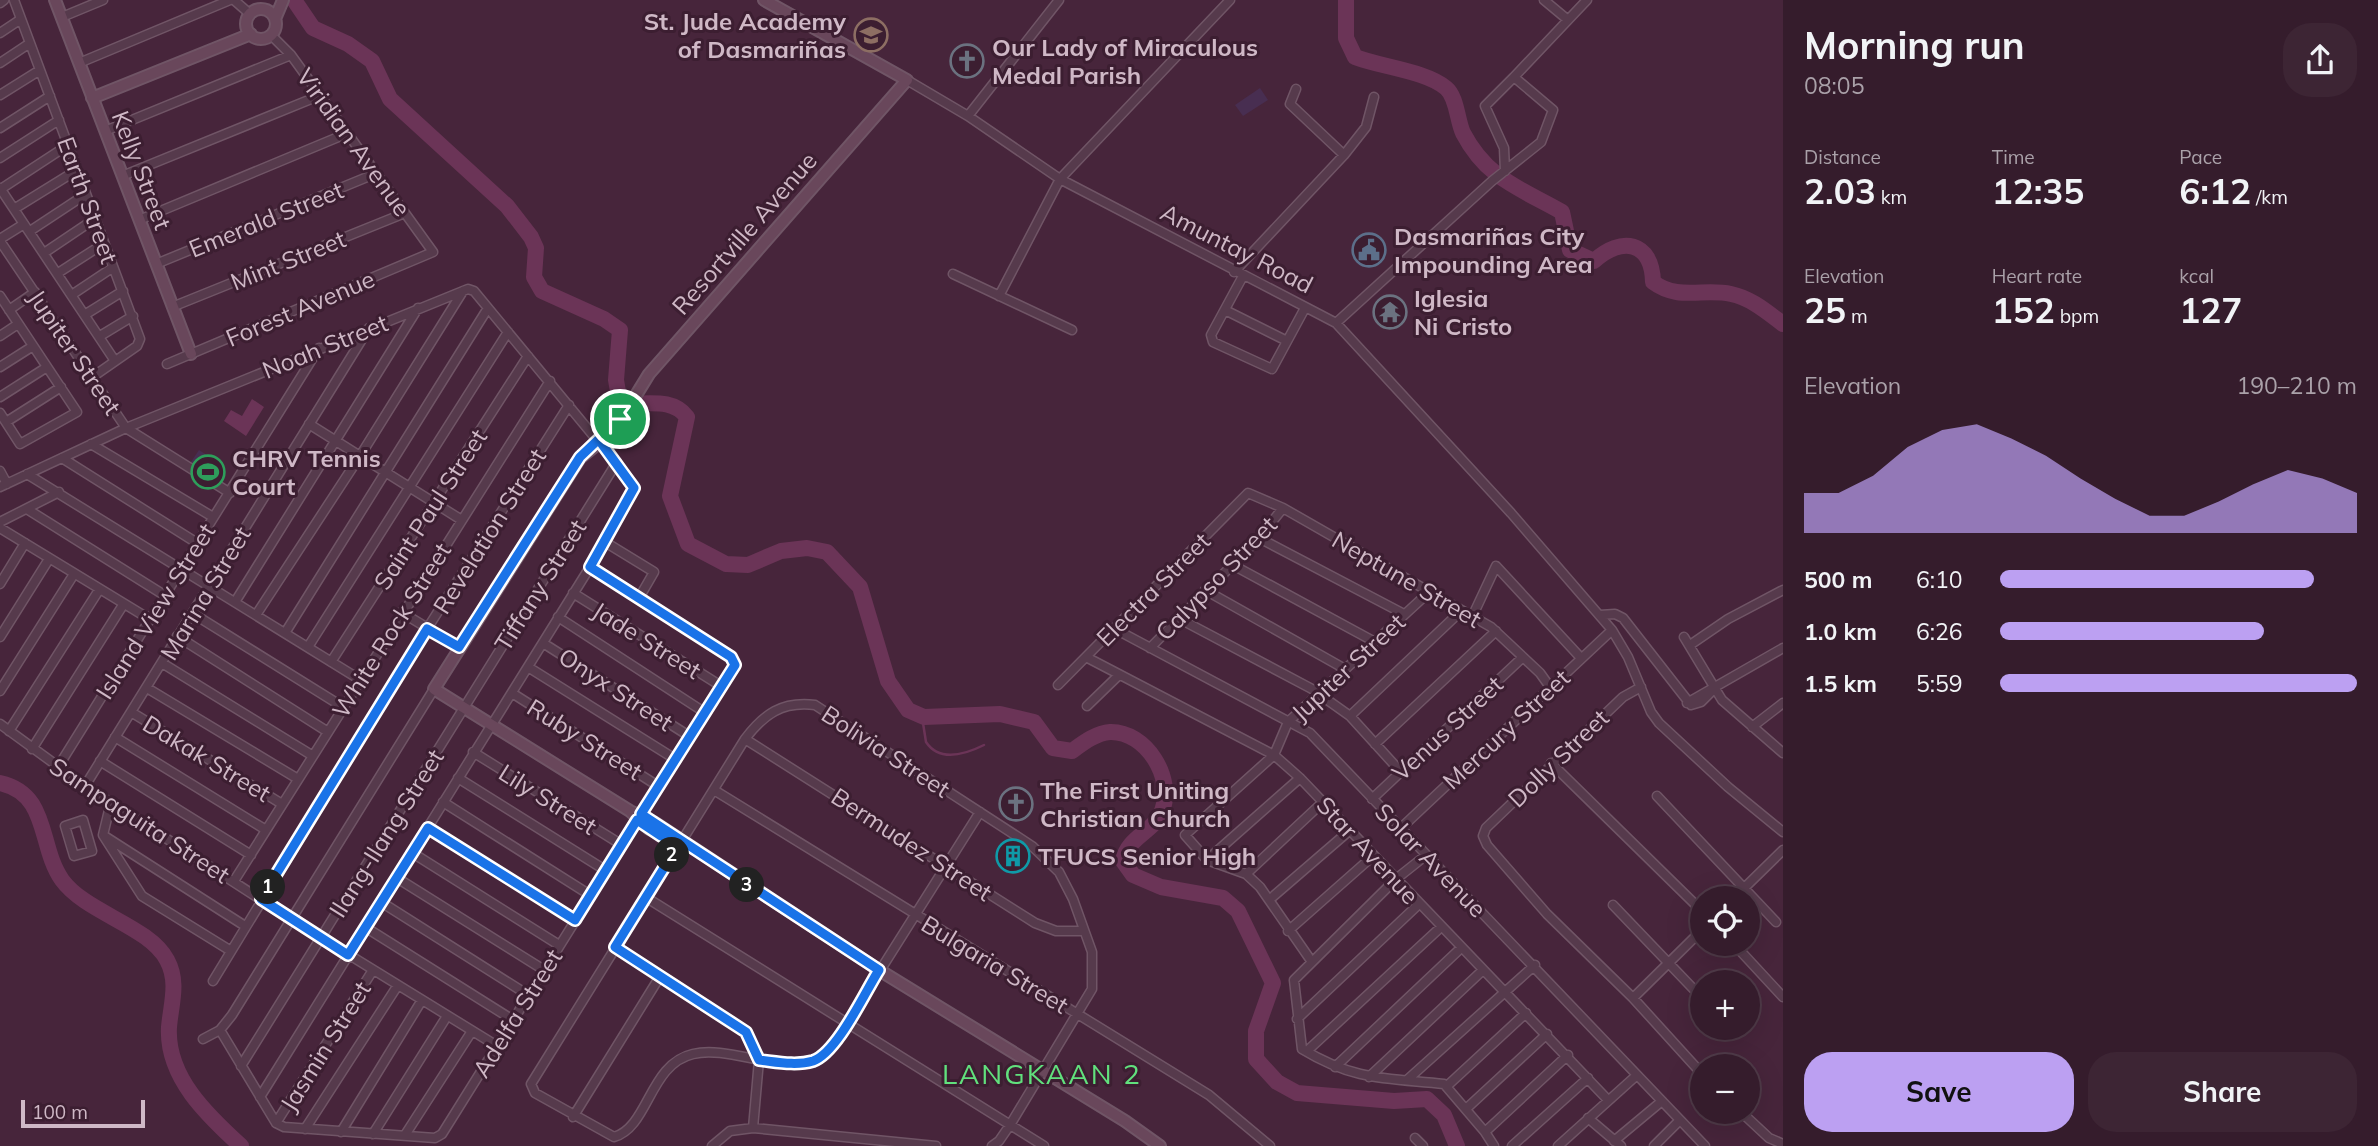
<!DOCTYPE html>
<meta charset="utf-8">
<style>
body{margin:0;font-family:Mulish,sans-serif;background:#3d2534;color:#f1f3f6;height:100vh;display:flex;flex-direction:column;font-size:26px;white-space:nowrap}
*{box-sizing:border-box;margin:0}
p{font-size:23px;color:#aaa1a9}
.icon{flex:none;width:38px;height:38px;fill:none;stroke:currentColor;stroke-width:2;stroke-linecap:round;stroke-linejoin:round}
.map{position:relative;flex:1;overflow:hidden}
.sheet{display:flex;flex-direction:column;background:#351c2c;width:595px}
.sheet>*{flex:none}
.fabs{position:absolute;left:1690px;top:886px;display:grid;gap:14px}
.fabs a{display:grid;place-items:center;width:70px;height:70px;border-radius:50%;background:#351c2c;box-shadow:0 7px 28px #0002,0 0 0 2px #4f3a48;font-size:35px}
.scale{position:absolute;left:21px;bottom:18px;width:124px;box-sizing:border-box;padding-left:7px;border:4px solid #cfb8c6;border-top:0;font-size:19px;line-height:24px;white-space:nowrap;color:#cfb8c6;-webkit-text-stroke:5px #3c1e31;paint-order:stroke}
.pin{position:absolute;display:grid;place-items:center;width:60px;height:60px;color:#fff;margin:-30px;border:4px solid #fff;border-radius:50%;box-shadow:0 2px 7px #0007}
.km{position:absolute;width:35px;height:35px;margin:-18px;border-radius:50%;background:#222;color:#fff;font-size:19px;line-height:35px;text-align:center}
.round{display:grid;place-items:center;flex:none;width:74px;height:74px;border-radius:28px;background:#3d2534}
.overview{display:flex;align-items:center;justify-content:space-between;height:119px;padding:0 21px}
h1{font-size:38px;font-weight:700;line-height:52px}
.stats{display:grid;grid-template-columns:repeat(3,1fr);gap:10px;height:119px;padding:7px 21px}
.stats div{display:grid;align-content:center}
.stats b{font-size:35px;font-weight:700}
.stats small{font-size:19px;font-weight:400}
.stats p{font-size:19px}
.chart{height:196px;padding:14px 21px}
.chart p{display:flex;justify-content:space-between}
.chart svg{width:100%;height:126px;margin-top:7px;fill:#bca0f2;opacity:.7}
.action{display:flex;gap:14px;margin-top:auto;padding:14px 21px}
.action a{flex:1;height:80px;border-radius:28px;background:#bca0f2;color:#111;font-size:28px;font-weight:700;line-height:80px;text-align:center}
.action a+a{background:#3d2534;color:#f1f3f6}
ul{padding:0 21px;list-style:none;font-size:23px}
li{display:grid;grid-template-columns:112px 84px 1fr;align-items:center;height:52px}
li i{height:18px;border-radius:9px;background:#bca0f2}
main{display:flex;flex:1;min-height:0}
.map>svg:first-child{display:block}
.green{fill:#482e51}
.water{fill:#6b3457}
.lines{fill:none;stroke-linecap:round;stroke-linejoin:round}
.stream{stroke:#6b3457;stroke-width:2.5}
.river{stroke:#6b3457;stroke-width:16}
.street-casing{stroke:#705566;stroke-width:11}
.secondary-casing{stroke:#705566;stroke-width:14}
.street{stroke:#563a4c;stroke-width:8}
.secondary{stroke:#69475b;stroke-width:10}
.route-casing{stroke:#fff;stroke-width:14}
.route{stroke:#1a73e8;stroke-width:9}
.labels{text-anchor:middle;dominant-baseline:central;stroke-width:6;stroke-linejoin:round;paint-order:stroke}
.poi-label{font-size:24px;font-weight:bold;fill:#cfb8c6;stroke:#3c1e31;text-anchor:start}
.street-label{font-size:24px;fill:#cfb8c6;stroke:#3c1e31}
.quarter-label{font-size:28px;letter-spacing:2px;fill:#61e17d;stroke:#3c1e31}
</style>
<main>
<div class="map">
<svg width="1783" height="1146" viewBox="0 0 1783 1146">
<rect width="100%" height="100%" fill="#47253b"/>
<path class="green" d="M 1260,88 L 1268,100 L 1243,116 L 1235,105 Z
M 199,450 L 222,465 L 211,480 L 189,465 Z"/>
<path class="water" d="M 252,399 L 264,407 L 246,436 L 224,421 L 231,410 L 242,416 Z"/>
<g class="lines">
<path class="stream" d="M 917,713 L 923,723 L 926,742 C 940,763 966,754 984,745"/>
<path class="river" d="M 294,0 L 313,28 L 348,44 L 372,61 L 390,99 L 507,206 L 531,237 L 536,248 L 534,277 L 542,291 L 604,319 L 620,330 L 616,380 L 620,403 C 644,406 671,396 687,417 L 670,496 L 688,544 L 726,564 L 748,565 L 781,551 L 807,548 L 827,552 L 860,587 L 888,681 L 908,710 L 924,717 L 1000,714 L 1034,722 L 1053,748 L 1072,751 C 1083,743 1096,733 1110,732 C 1146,731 1175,778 1162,811 C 1154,832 1127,837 1123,861 L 1133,875 L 1161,887 L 1223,898 L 1238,911 L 1273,983 L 1256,1031 L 1256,1059 L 1277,1082 L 1297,1093 L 1394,1101 L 1427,1099 L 1444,1115 L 1457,1146
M 1346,0 L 1346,38 L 1355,57 C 1381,67 1426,71 1446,88 C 1457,97 1457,120 1463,133 C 1487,179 1520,188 1562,212 L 1570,250 L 1594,261 C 1621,236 1652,241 1653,282 C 1678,301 1703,288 1731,294 C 1751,298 1767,312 1783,324
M 0,783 C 50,794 38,846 62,880 C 86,913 149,926 167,960 C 179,982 171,1004 169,1027 C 166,1077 208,1116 241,1146"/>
<defs>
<path id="street" d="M 14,0 L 140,339 L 137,346 L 91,378
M 234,0 L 250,14
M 1544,0 L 1568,20 L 1587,0
M 0,3 L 4,0
M 62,17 L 103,0
M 0,33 L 21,19
M 0,63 L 30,43
M 79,63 L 230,0
M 907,80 L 968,116 L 1060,179 L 1336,323 L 1511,513 L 1612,630 L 1628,657 L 1651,712 L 1659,723 L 1728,787 L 1783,832
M 1296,89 L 1290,104 L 1344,155
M 0,95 L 40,70
M 968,116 L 1059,0
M 0,128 L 50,96
M 105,131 L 291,55
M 0,158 L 59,120
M 1505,171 L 1504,148 L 1485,106 L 1514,77
M 122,176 L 321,95
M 0,188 L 115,361
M 1,189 L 68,145
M 14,209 L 77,170
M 139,220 L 348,133
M 30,231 L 86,194
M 0,239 L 24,224
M 0,241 L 126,428 L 230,493
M 44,253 L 96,218
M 156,264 L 377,173
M 1234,272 L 1344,155 L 1366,127 L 1374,97
M 58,273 L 103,244
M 953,274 L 1072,330
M 1243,276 L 1211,335 L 1213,342 L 1272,369 L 1305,308
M 73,294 L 112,268
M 0,296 L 77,412 L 20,444 L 0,413
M 999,296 L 1060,179 L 1230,0
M 172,307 L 405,213
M 9,310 L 35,292
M 1225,310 L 1287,341
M 86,314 L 123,291
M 1336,323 L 1492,181 L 1541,142 L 1553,110 L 1514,77 L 1568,20
M 0,336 L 18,324
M 100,336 L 133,316
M 167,364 L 433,252 L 291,55 L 271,35
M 0,367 L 33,346
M 0,397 L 47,367
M 6,422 L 61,387
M 309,424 L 460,519
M 91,444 L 213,517
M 62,458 L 197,543
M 0,471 L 7,484
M 27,474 L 359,679
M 0,487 L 126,428 L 468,289 L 474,291 L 634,485 L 633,492 L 590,567 L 260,1097
M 27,509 L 164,595
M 0,522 L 59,492
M 0,528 L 151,620
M 1259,538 L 1404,614
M 605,542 L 654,572 L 639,598
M 1231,564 L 1375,642
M 0,584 L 25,543
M 1205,590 L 1345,669
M 573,593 L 721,686
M 235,602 L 418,308
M 401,612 L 459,647
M 192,613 L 343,707
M 256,615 L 360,456 L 463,291
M 1473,615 L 1496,566 L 1581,658
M 1600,615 L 1615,614 L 1623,618 L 1691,705 L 1701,702 L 1716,687
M 558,617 L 704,712
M 1178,618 L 1312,689 L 1350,716 L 1400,771
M 1115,629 L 1310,733 L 1705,1146
M 285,633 L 488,308
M 177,636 L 328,732
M 0,637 L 49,559
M 1684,637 L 1722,700 L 1783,753
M 543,643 L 689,736
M 1690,645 L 1728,619 L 1783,590
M 308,647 L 508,332
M 1150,648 L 1259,538 L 1283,508
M 1086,657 L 1274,755 L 1300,778 L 1608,1100
M 331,662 L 528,356
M 162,663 L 313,756
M 528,667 L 675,759
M 1058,685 L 1248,493 L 1283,508 L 1491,627 L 1540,673 L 1550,687
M 1641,687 L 1623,697 L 1486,828 L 1483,836 L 1487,845 L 1547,914 L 1633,998 L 1703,1075
M 147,688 L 298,779
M 0,691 L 74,574
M 512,693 L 658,786
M 1687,703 L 1783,648
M 1087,706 L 1119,675
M 131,712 L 282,804
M 1350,716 L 1461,611
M 0,724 L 85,786 L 291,919 L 497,1046
M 1752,727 L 1783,703
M 9,731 L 99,590
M 115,737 L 266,830
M 745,739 L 1035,923 L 1056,931 L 1084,931
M 1375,744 L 1496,631
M 32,749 L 123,605
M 473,752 L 622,845
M 100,761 L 251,855
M 1551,763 L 1703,912
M 58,767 L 319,348
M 458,778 L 605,870
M 85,786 L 369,328
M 714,790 L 1209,1095 L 1270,1146
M 1657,796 L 1776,922
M 1372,799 L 1523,657
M 111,802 L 103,835 L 142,896 L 231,951
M 443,802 L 590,895
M 980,812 L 835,1042 C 803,1089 737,1043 693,1054 C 649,1064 649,1127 614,1137 L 535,1093 L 531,1084 L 745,739 C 764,714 782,701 815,705 L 1032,846 L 1059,872 L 1073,899 L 1092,952 L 1092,989 L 1010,1125 L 999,1141 L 992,1146
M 83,820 L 92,851 L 74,856 L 65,826 Z
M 428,828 L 575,920
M 1401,828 L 1612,630
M 106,837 L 245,926
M 411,852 L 559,945
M 1425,856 L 1396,879 L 1294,980 L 1302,1049 C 1355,1081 1385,1078 1444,1084 L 1485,1132 L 1494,1146
M 1207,860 L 1300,778
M 1246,874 L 1323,802
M 397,878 L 544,970
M 234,881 L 550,381
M 647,898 L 1044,1146
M 1734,898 L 1783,850
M 1269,900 L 1349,831
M 381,902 L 528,995
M 1613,905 L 1703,999
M 365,927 L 513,1020
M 1288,931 L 1373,856
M 1733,943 L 1783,997
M 615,947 L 746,1032 L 759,1060 L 753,1128
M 1312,962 L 1260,887 L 1246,874 L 1207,860 L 1185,835 L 1274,755 L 1288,722 L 1428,593
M 213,981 L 427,629 L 569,405
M 1633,998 L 1703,929
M 1297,1019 L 1419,904
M 220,1030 L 276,1123 L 284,1127 L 435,1138 L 442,1134 L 735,665 L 731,657 L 590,567
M 203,1039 L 220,1030 L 232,1015 L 434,689
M 1307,1051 L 1441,927
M 241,1066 L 617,462
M 1335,1067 L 1461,948
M 1369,1077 L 1483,970
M 1407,1080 L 1535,965
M 1447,1086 L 1526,1013
M 1467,1108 L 1547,1034
M 1740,1111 L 1769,1138 L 1783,1144
M 573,1117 L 659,978
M 1588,1118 L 1621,1146
M 276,1123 L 373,970
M 305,1129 L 398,985
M 341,1132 L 422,1000
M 1485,1132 L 1568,1055
M 373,1134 L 447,1016
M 405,1135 L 472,1031
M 1415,1138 L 1423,1146
M 1614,1141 L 1662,1101
M 712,1146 L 730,1131 L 753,1128 L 936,1146
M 1512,1146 L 1588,1078
M 1558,1146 L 1637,1075
M 1654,1146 L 1680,1120"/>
<path id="secondary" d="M 55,0 L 191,354
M 764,0 L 907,80 L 649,374 L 614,431 L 580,458 L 434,689 L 630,811 L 654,822 L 879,970 L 1125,1121 L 1160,1146
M246 24a15 15 0 1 1 30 0a15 15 0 1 1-30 0Z
M 275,19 L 283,0
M 92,98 L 251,34
M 630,811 L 649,829 L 673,840"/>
</defs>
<use href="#street" class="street-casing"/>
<use href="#secondary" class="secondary-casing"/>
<use href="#street" class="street"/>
<use href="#secondary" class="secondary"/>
</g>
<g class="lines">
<defs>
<path id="route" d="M 620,419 L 580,457 L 459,647 L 427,629 L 261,899 L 348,955 L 428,828 L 575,920 L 637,820 L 661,836 L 680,842 L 615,947 L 746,1032 L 759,1060 C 777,1062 796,1066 813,1061 C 837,1053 865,992 879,970 L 641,814 L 735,665 L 731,657 L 590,567 L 634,488 L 599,440 L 614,431 L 620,419"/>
</defs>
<use href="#route" class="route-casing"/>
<use href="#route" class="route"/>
</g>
<defs>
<symbol id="school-ring" viewBox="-11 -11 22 22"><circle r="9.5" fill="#3c1e31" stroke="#8d6e63" stroke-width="1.5"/><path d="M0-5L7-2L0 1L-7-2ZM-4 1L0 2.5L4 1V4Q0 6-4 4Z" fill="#8d6e63"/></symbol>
<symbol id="church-ring" viewBox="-11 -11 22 22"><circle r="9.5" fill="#3c1e31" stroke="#6b7280" stroke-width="1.5"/><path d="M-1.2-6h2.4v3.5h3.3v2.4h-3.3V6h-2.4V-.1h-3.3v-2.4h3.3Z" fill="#6b7280"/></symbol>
<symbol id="civic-ring" viewBox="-11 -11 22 22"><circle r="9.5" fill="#3c1e31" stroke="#5c6f8a" stroke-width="1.5"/><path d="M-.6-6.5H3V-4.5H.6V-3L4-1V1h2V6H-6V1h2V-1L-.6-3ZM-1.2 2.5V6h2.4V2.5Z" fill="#5c6f8a"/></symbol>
<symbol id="temple-ring" viewBox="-11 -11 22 22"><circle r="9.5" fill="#3c1e31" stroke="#6b7280" stroke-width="1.5"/><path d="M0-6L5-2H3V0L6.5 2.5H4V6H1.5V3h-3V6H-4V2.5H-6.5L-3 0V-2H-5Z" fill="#6b7280"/></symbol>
<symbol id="stadium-ring" viewBox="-11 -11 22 22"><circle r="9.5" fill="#3c1e31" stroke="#2e9e5b" stroke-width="1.5"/><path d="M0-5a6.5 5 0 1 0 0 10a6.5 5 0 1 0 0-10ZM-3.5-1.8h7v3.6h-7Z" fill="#2e9e5b"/></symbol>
<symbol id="building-ring" viewBox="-11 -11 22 22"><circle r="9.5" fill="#3c1e31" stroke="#0f9aa8" stroke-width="1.5"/><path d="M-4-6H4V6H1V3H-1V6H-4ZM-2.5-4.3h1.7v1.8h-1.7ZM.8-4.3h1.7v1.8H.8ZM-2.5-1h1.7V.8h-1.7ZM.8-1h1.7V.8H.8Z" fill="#0f9aa8"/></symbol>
</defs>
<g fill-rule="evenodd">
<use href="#school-ring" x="852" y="16" width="38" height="38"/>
<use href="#church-ring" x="948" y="42" width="38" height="38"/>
<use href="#civic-ring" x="1350" y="231" width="38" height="38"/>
<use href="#temple-ring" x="1371" y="293" width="38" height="38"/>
<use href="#stadium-ring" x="189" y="453" width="38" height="38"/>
<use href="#church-ring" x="997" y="785" width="38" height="38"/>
<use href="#building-ring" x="994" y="837" width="38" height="38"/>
</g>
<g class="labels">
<g class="poi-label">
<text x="846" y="21" text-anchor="end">St. Jude Academy<tspan x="846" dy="28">of Dasmariñas</tspan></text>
<text x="992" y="47">Our Lady of Miraculous<tspan x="992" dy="28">Medal Parish</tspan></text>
<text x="1394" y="236">Dasmariñas City<tspan x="1394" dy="28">Impounding Area</tspan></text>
<text x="1414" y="298">Iglesia<tspan x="1414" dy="28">Ni Cristo</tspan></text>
<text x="232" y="458">CHRV Tennis<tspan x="232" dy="28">Court</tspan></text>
<text x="1040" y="790">The First Uniting<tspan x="1040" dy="28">Christian Church</tspan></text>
<text x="1038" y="856">TFUCS Senior High</text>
</g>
<g class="street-label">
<text transform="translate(354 142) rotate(54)">Viridian Avenue</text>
<text transform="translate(142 170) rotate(69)">Kelly Street</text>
<text transform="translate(88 200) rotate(70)">Earth Street</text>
<text transform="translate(266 219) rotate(-22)">Emerald Street</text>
<text transform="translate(744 233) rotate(-49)">Resortville Avenue</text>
<text transform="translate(1237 248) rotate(27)">Amuntay Road</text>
<text transform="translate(288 260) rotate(-22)">Mint Street</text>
<text transform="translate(300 308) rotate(-23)">Forest Avenue</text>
<text transform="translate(325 346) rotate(-22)">Noah Street</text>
<text transform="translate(75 352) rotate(56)">Jupiter Street</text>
<text transform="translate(430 509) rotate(-57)">Saint Paul Street</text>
<text transform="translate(489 531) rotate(-58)">Revelation Street</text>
<text transform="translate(1216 578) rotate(-46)">Calypso Street</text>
<text transform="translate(1407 579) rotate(30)">Neptune Street</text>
<text transform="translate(540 585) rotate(-58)">Tiffany Street</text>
<text transform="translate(1153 589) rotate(-45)">Electra Street</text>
<text transform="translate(205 593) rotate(-59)">Marina Street</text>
<text transform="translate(155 611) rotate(-58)">Island View Street</text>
<text transform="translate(391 630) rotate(-58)">White Rock Street</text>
<text transform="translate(647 640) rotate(32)">Jade Street</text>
<text transform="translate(1348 667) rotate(-43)">Jupiter Street</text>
<text transform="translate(616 689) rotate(33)">Onyx Street</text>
<text transform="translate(1447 728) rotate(-43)">Venus Street</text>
<text transform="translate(1506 729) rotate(-43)">Mercury Street</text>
<text transform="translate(585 739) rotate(32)">Ruby Street</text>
<text transform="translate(886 751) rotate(33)">Bolivia Street</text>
<text transform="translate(207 758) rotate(31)">Dakak Street</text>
<text transform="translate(1558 758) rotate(-44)">Dolly Street</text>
<text transform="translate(548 799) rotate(32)">Lily Street</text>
<text transform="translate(140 820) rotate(33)">Sampaguita Street</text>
<text transform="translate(386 833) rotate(-58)">Ilang-Ilang Street</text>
<text transform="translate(912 844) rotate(33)">Bermudez Street</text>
<text transform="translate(1368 850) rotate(47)">Star Avenue</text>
<text transform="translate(1431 860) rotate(46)">Solar Avenue</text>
<text transform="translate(995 964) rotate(31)">Bulgaria Street</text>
<text transform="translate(517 1013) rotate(-58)">Adelfa Street</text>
<text transform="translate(325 1046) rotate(-58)">Jasmin Street</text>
</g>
<g class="quarter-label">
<text x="1042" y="1073">LANGKAAN 2</text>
</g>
</g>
</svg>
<div class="fabs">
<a><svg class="icon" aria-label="locate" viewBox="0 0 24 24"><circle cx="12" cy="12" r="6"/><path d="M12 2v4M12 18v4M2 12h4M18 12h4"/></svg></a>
<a>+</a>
<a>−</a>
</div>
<div class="scale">100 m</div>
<div class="pin" style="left:620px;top:419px;background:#1e9e55"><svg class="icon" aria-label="arrive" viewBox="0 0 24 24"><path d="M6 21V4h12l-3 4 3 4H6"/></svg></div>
<b class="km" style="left:268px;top:887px">1</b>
<b class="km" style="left:672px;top:855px">2</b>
<b class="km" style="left:747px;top:885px">3</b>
</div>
<section class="sheet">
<div class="overview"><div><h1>Morning run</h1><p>08:05</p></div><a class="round"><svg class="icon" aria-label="share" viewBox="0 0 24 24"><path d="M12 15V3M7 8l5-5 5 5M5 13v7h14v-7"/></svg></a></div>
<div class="stats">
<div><p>Distance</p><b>2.03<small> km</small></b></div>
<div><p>Time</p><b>12:35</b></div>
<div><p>Pace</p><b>6:12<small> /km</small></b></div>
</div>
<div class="stats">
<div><p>Elevation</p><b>25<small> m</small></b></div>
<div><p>Heart rate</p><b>152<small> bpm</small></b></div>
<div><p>kcal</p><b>127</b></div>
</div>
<div class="chart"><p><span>Elevation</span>190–210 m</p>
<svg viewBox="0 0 160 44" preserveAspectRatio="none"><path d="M0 44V30L10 30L20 24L30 14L40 8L50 6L60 11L70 17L80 25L90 32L100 38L110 38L120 33L130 27L140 22L150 25L160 30V44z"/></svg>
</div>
<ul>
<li><b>500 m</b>6:10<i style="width:88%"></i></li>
<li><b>1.0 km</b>6:26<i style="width:74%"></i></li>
<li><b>1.5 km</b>5:59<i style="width:100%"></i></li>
</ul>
<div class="action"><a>Save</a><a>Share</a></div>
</section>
</main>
